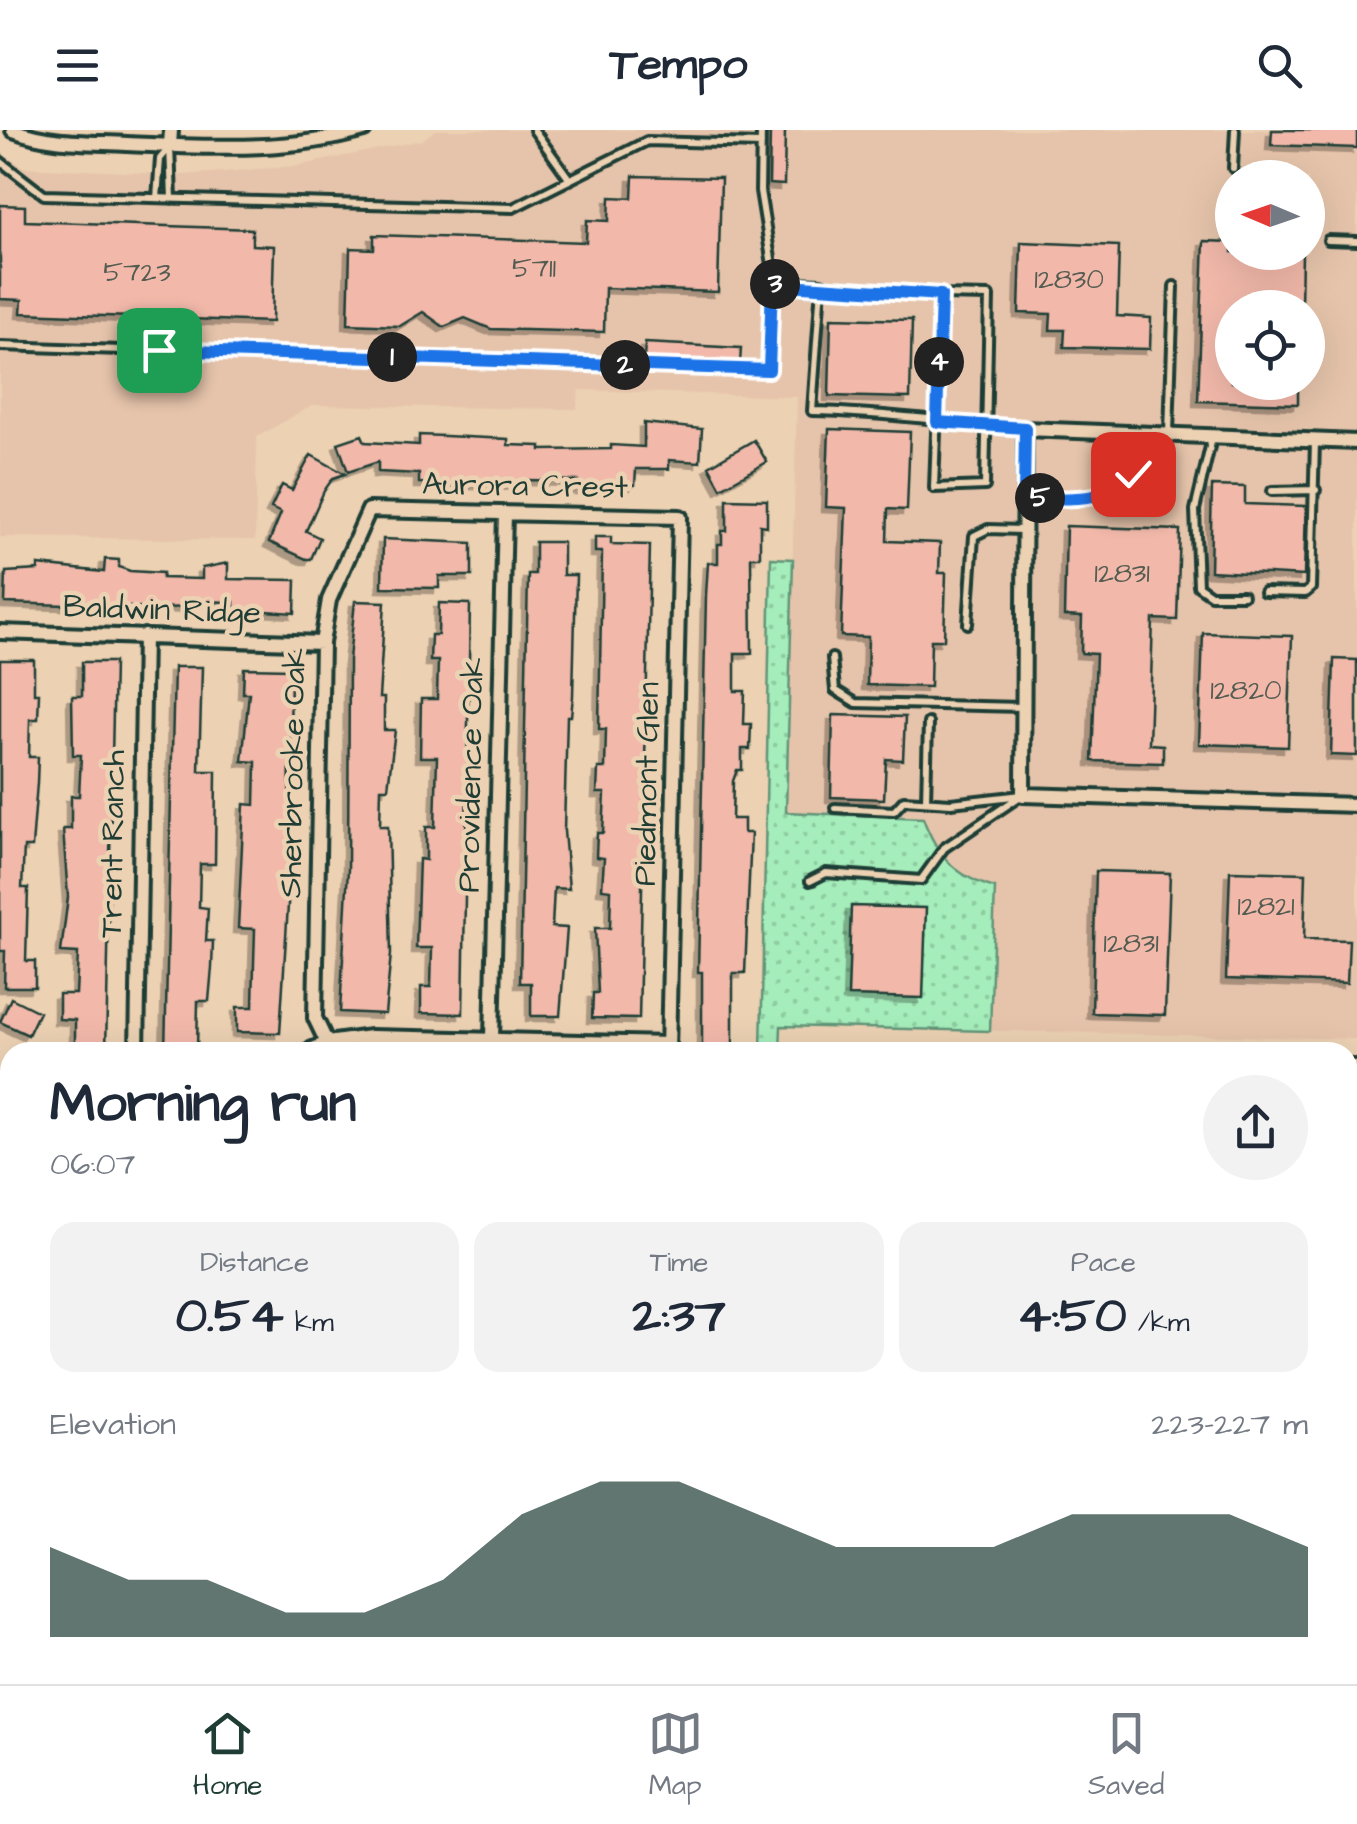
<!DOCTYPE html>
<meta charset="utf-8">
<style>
body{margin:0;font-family:"Architects Daughter",sans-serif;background:#f2f2f3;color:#1f2937;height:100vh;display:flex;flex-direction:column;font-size:38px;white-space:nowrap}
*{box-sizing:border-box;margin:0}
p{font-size:32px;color:#747a83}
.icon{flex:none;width:55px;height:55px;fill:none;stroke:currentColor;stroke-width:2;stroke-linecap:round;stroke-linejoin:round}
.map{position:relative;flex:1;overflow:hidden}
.details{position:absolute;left:0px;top:912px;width:1358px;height:642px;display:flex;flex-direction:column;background:#fff;border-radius:30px 30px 0 0;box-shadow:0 10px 40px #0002}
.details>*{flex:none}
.needle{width:65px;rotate:272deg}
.tools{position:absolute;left:1215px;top:30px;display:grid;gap:20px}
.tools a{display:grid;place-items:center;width:110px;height:110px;border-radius:50%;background:#fff;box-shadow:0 10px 40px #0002;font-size:50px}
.pin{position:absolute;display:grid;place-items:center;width:85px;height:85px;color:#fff;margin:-42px;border-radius:20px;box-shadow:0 5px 15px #0006}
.km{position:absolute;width:50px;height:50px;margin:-25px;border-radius:50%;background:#222;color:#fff;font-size:28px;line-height:50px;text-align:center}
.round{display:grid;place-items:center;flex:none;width:105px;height:105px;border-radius:52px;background:#f2f2f3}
.head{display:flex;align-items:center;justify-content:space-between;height:170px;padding:0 50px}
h1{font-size:55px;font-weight:700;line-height:75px}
.stats{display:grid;grid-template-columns:repeat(3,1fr);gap:15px;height:170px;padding:10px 50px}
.stats div{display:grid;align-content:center;border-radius:25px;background:#f2f2f3;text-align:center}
.stats b{font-size:50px;font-weight:700}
.stats small{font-size:28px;font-weight:400}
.stats p{font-size:28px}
.chart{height:280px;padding:20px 50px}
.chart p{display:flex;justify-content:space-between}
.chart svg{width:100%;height:180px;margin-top:10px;fill:#1f3d34;opacity:.7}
header{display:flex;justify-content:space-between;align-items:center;height:130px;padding:0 50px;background:#fff;font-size:45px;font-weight:700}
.tabs{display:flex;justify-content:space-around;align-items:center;height:140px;border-top:2px solid #e0e1e3;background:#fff;font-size:28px;color:#747a83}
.tabs a{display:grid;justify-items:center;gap:5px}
.tabs .current{color:#1f3d34}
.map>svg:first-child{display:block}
.built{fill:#e6c4ab;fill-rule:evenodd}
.grass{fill:url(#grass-dots);stroke:#629578;stroke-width:2.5}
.building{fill:#f2b9aa;stroke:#1f3d34;stroke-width:2.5;filter:url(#shadow)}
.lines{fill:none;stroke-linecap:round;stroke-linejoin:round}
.lane-casing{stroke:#1f3d34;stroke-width:14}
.street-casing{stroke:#1f3d34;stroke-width:20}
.lane{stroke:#ecd1b3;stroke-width:6}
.street{stroke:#ecd1b3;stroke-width:12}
.route-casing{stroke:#fff;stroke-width:20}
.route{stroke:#1a73e8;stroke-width:12}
.labels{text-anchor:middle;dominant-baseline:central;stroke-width:9;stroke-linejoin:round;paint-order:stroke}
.number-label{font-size:28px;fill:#545c52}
.street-label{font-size:32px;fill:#1f3d34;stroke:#ecd1b3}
</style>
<header><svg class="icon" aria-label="menu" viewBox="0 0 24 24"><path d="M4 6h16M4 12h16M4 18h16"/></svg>Tempo<svg class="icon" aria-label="search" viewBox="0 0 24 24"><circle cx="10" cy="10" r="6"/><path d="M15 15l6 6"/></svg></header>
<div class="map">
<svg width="1357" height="1554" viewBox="0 0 1357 1554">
<defs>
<pattern id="grass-dots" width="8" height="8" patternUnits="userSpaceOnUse" patternTransform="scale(2.5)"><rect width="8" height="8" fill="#a5edbb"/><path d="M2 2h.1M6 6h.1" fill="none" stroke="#8ecca1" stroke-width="1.8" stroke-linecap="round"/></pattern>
<filter id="shadow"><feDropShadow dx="-5" dy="5" stdDeviation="0" flood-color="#0004"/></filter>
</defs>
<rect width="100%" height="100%" fill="#ecd1b3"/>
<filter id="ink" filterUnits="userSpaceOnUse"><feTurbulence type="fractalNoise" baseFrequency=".01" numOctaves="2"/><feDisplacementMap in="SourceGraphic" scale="20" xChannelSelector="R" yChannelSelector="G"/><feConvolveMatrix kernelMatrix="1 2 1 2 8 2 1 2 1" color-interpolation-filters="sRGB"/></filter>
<g filter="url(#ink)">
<path class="built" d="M 436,0 L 1357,0 L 1357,909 L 780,896 L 797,267 L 579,260 L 577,279 L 313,275 L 257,307 L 255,410 L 0,407 L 0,23 L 23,37 L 184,45 L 297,36 L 422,10 ZM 1232,48 L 1308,48 L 1308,122 L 1232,122 ZM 1232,178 L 1308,178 L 1308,252 L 1232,252 Z"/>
<path class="grass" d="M 771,428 L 793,429 L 786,682 L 923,688 C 937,726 956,747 995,758 L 990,901 L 781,896 L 780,922 L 761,922 Z
M 10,1175 L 10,1324 L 0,1316 L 0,1182 Z
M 174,1545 L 775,1545 L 775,1554 L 182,1554 Z"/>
<path class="building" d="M 770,0 L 785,0 L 784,55 L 769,54 Z
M 1272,0 L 1357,0 L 1357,18 L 1271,15 Z
M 633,46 L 721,48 L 718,162 L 605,158 L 604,202 L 491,199 L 465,188 L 444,197 L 423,182 L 400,196 L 348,194 L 350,118 L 374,119 L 374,105 L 586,112 L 587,90 L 609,91 L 610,67 L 632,68 Z
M 0,75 L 25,76 L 25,91 L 252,99 L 252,115 L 274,116 L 272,192 L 21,183 L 22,170 L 0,169 Z
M 1204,111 L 1232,112 L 1232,122 L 1302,122 L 1301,178 L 1232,178 L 1232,252 L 1298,252 L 1298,274 L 1198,271 Z
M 1021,112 L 1119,116 L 1117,186 L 1151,188 L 1150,219 L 1064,217 L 1065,200 L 1050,200 L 1051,184 L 1019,183 Z
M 831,188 L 912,190 L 910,268 L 829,266 Z
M 645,213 L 741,218 L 740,233 L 644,230 Z
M 644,293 L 702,299 L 700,332 L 669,330 L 669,339 L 636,339 L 635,355 L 603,359 L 577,359 L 578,351 L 527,350 L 527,355 L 419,353 L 419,344 L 378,342 L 378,332 L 348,342 L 338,313 L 362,305 L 365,312 L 419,315 L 419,305 L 445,306 L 508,309 L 508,315 L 541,316 L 541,320 L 611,319 L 611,315 L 644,317 Z
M 829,299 L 910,302 L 907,380 L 888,379 L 887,411 L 940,413 L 939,443 L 946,443 L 944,510 L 931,510 L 930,557 L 867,555 L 868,507 L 841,506 L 846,378 L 826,377 Z
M 754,310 L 767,332 L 721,358 L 709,336 Z
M 311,325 L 345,344 L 333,348 L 324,361 L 306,401 L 320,408 L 311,429 L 306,429 L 269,412 L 281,383 L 271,378 L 282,355 L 292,360 Z
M 1212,356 L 1245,357 L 1245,374 L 1306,376 L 1304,446 L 1210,441 Z
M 727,369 L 767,370 L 767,396 L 760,395 L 760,427 L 751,427 L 752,523 L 735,523 L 735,561 L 745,561 L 744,594 L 751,594 L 750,619 L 742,619 L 742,640 L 737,640 L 733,651 L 732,689 L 744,689 L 744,703 L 751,703 L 745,843 L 733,843 L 733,922 L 702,922 L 702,842 L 698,842 L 706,465 L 708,433 L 718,433 L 718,414 L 722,414 L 722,401 L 727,401 Z
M 1066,396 L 1180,400 L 1177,490 L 1153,489 L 1149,614 L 1163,615 L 1163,633 L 1092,631 L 1096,524 L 1081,523 L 1082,487 L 1064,486 Z
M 595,407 L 611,407 L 611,414 L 650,415 L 639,889 L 592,888 L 593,863 L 598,863 L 595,798 L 610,798 L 611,760 L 602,759 L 604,728 L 596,727 L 597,703 L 603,703 L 605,663 L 597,663 L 598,638 L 605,638 L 606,599 L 599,599 L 602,422 L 595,422 Z
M 383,409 L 472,413 L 472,446 L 439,446 L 439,458 L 382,457 Z
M 535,412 L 563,412 L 563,445 L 576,445 L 573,566 L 571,586 L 567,586 L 564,701 L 569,759 L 554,758 L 552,797 L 567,798 L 560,886 L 531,886 L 531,853 L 520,853 L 528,444 L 535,444 Z
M 105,429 L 119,430 L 119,437 L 130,441 L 163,443 L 162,448 L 202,449 L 202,438 L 228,433 L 228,449 L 296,450 L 295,483 L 234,479 L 234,472 L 195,471 L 195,477 L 161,478 L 5,473 L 6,442 L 38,440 L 38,435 L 104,442 Z
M 355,471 L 385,472 L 379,568 L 384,568 L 384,600 L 395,600 L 388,658 L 381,658 L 380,696 L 388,696 L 391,824 L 385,884 L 340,882 L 348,739 L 349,529 Z
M 439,473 L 470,474 L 463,884 L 421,883 L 421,857 L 431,857 L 432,818 L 416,818 L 419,729 L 426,730 L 426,697 L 435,697 L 437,627 L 420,627 L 421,569 L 437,569 L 438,531 L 430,531 L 431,505 L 438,505 Z
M 1203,503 L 1292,506 L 1288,617 L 1199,614 Z
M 1334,529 L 1357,530 L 1357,626 L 1331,625 Z
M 0,530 L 34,530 L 34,563 L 39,563 L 38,589 L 30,589 L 29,627 L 38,627 L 37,653 L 32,717 L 24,717 L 22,758 L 28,758 L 26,831 L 35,831 L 35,857 L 4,857 L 5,821 L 0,821 Z
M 82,532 L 114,532 L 106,922 L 75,922 L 75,890 L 59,889 L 59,864 L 76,864 L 78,823 L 61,822 L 68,767 L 63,699 L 71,699 L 71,666 L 79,666 L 81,625 L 73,625 L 72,566 L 82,566 Z
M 174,537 L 202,537 L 199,641 L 216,641 L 215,734 L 200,734 L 199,777 L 208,778 L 206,811 L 213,811 L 212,837 L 209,871 L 198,871 L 197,922 L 165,922 Z
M 244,538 L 291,539 L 288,775 L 280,903 L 237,902 L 237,877 L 253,877 L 254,832 L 255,799 L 238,798 L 244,674 L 255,675 L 256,632 L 242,631 L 249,563 L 243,563 Z
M 833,585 L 905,587 L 903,630 L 886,629 L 884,669 L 831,667 Z
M 1096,741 L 1170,743 L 1165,885 L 1092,883 Z
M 1230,741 L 1306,743 L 1304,809 L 1349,810 L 1347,853 L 1226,849 Z
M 851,776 L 926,778 L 923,868 L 848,866 Z
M 11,868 L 39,882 L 28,905 L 0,892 Z"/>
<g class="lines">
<defs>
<path id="lane" d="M 534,0 L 570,50
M 170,16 L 172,69
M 0,31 L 44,65 L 513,78 L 647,11 L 761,14
M 1233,38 L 1235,0
M 157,68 L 160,29 L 170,17
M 1328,110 L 1357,111
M 941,165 L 989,166 L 985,356 L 934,358 L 941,165 L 821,156 L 812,281 C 882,282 953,293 1023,298
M 0,216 L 769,241 L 773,141 L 760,61 L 761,0
M 1169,303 L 1174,156
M 1212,308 L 1195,380 L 1198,456 L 1211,465 L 1243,465
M 1272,361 L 1316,360
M 1026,368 C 1054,368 1119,377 1133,344 C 1137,334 1134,315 1135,303
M 1264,462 L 1305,463 L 1311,458 L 1315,312
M 968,494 L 974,406 L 988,399 L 1022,400
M 832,528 L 835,560 L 856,573 L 1022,577
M 926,671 L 928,593
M 835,678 L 894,681 L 904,670 L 951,673 L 1022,665
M 810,751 L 826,743 L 921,750 L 944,718 L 1022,665
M 939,922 L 952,922
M 1348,934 L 1357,934
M 1348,1060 L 1357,1056
M 1348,1342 L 1357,1332
M 1348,1388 L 1357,1379"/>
<path id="street" d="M 13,0 C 49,14 89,12 127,14 C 208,17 285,23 364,0
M 170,16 L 171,0
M 772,154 L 821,156
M 1357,312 L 1025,299 L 1023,665 L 1357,675
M 0,502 L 322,513
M 492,909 L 505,383
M 327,913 L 315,888 L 322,513 L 329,470 L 369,380 L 680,387 L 668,922
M 137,922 L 144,506
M 306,922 L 327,913 L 371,907 L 668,914
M 0,1073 L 10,1068
M 0,1381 L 10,1372
M 0,1489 L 10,1501
M 49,1545 L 57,1554"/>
</defs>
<use href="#lane" class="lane-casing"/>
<use href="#street" class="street-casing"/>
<use href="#lane" class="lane"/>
<use href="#street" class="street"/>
</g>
</g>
<g class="lines" filter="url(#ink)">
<defs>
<path id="route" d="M 159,220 L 769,240 L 772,154 L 941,165 L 937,292 L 1025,298 L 1024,368 C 1062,368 1107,375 1133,344"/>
</defs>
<use href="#route" class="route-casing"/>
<use href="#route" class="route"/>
</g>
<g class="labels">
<g class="number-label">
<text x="534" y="138">5711</text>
<text x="137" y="142">5723</text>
<text x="1069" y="149">12830</text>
<text x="1122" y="443">12831</text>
<text x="1246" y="560">12820</text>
<text x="1266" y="776">12821</text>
<text x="1131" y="813">12831</text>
</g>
<g class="street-label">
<text transform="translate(525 356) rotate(1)">Aurora Crest</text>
<text transform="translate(162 480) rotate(2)">Baldwin Ridge</text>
<text transform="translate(293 643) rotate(-89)">Sherbrooke Oak</text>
<text transform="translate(471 645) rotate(-89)">Providence Oak</text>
<text transform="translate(647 654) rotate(-89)">Piedmont Glen</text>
<text transform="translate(113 714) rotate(-89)">Trent Ranch</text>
</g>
</g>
</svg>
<div class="tools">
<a><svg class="needle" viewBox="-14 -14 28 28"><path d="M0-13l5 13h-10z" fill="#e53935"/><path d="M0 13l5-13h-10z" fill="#747a83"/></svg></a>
<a><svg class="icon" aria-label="locate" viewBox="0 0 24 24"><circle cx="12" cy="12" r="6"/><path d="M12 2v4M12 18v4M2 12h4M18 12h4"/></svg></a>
</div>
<div class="pin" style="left:159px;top:220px;background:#1e9e55"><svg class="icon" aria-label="arrive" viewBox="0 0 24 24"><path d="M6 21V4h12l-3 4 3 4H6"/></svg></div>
<div class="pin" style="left:1133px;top:344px;background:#d93025"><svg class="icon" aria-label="check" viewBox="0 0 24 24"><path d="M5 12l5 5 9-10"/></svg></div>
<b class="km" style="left:392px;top:227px">1</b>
<b class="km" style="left:625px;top:235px">2</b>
<b class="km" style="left:775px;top:154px">3</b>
<b class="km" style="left:939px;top:232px">4</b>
<b class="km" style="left:1040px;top:368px">5</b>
<section class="details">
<div class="head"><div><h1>Morning run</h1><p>06:07</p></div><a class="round"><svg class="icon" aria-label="share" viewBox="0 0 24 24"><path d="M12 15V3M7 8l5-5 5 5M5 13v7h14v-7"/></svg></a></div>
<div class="stats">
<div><p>Distance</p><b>0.54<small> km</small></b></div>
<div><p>Time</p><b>2:37</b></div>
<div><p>Pace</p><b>4:50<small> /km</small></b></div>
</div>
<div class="chart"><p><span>Elevation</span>223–227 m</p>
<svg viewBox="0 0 160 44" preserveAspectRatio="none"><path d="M0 44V22L10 30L20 30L30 38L40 38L50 30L60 14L70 6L80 6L90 14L100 22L110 22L120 22L130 14L140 14L150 14L160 22V44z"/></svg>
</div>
</section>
</div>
<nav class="tabs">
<a class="current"><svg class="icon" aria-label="home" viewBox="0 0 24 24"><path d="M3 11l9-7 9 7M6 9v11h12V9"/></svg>Home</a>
<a><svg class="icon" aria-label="map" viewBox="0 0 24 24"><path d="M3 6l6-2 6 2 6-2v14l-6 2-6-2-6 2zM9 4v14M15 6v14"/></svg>Map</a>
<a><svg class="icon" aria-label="saved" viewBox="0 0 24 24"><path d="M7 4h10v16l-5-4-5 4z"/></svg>Saved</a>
</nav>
